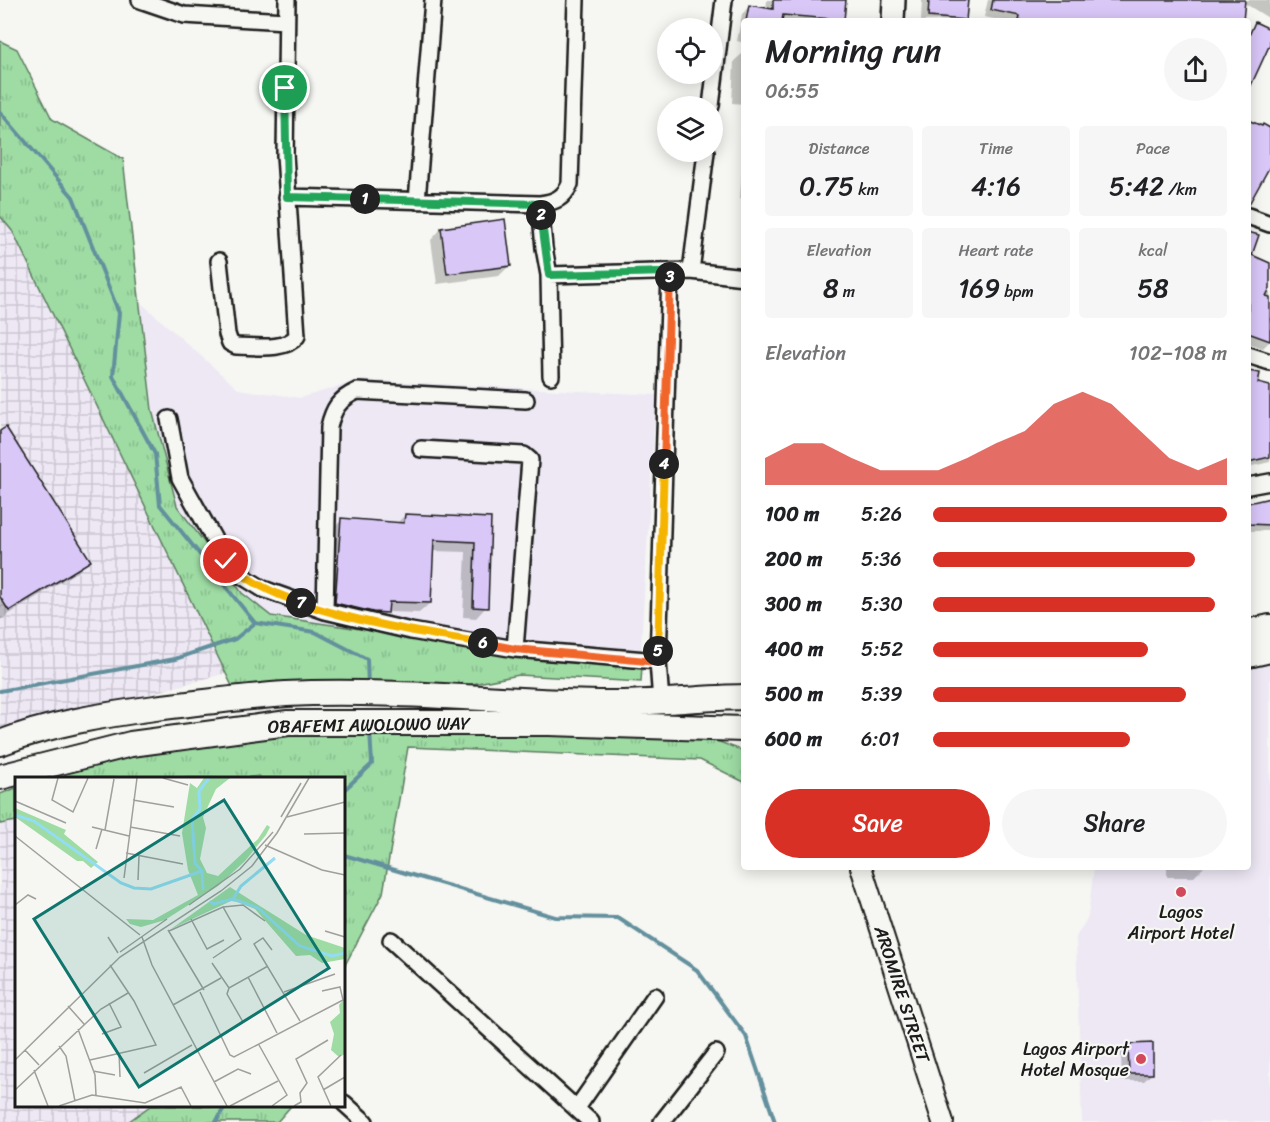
<!DOCTYPE html>
<meta charset="utf-8">
<style>
body{margin:0;font-family:Sriracha,sans-serif;background:#f6f6f6;color:#202124;height:100vh;display:flex;flex-direction:column;font-size:22px;white-space:nowrap}
*{box-sizing:border-box;margin:0}
p{font-size:20px;color:#757577}
.icon{flex:none;width:33px;height:33px;fill:none;stroke:currentColor;stroke-width:2;stroke-linecap:round;stroke-linejoin:round}
.map{position:relative;flex:1;overflow:hidden}
.details{position:absolute;left:741px;top:18px;width:510px;height:852px;display:flex;flex-direction:column;background:#fff;border-radius:6px;box-shadow:0 3px 15px #0003}
.details>*{flex:none}
.buttons{position:absolute;left:657px;top:18px;display:grid;gap:12px}
.buttons a{display:grid;place-items:center;width:66px;height:66px;border-radius:50%;background:#fff;box-shadow:0 3px 15px #0003;font-size:30px}
.pin{position:absolute;display:grid;place-items:center;width:51px;height:51px;color:#fff;margin:-26px;border:3px solid #fff;border-radius:50%;box-shadow:0 2px 6px #0007}
.km{position:absolute;width:30px;height:30px;margin:-15px;border-radius:50%;background:#222;color:#fff;font-size:16px;line-height:30px;text-align:center}
.round{display:grid;place-items:center;flex:none;width:63px;height:63px;border-radius:32px;background:#f6f6f6}
.summary{display:flex;align-items:center;justify-content:space-between;height:102px;padding:0 24px}
h1{font-size:33px;font-weight:600;line-height:45px}
.figures{display:grid;grid-template-columns:repeat(3,1fr);gap:9px;height:102px;padding:6px 24px}
.figures div{display:grid;align-content:center;border-radius:6px;background:#f6f6f6;text-align:center}
.figures b{font-size:26px;font-weight:600}
.figures small{font-size:16px;font-weight:400}
.figures p{font-size:16px}
.chart{height:168px;padding:12px 24px}
.chart p{display:flex;justify-content:space-between}
.chart svg{width:100%;height:108px;margin-top:6px;fill:#d93025;opacity:.7}
.button{display:flex;gap:12px;margin-top:auto;padding:12px 24px}
.button a{flex:1;height:69px;border-radius:36px;background:#d93025;color:#fff;font-size:24px;font-weight:600;line-height:69px;text-align:center}
.button a+a{background:#f6f6f6;color:#202124}
ul{padding:0 24px;list-style:none;font-size:20px}
li{display:grid;grid-template-columns:96px 72px 1fr;align-items:center;height:45px}
li i{height:15px;border-radius:8px;background:#d93025}
.map>svg:first-child{display:block}
.built{fill:#ede8f4}
.industrial{fill:url(#industrial-grid)}
.grass{fill:url(#grass-tufts);stroke:#5d7c60;stroke-width:1.5}
.shadow{fill:#0003}
.lines{fill:none;stroke-linecap:round;stroke-linejoin:round}
.stream{stroke:#63909d;stroke-width:4}
.building{fill:#d9c7f8;stroke:#1c1c1c;stroke-width:1.5}
.minor-casing{stroke:#1c1c1c;stroke-width:20}
.tertiary-casing{stroke:#1c1c1c;stroke-width:24}
.secondary-casing{stroke:#1c1c1c;stroke-width:26}
.primary-casing{stroke:#1c1c1c;stroke-width:28}
.minor{stroke:#f6f6f2;stroke-width:15}
.tertiary{stroke:#f6f6f2;stroke-width:20}
.secondary{stroke:#f6f6f2;stroke-width:21}
.primary{stroke:#f6f6f2;stroke-width:24}
.split-1-casing{stroke:#fff;stroke-width:12}
.split-2-casing{stroke:#fff;stroke-width:12}
.split-3-casing{stroke:#fff;stroke-width:12}
.split-4-casing{stroke:#fff;stroke-width:12}
.split-5-casing{stroke:#fff;stroke-width:12}
.split-6-casing{stroke:#fff;stroke-width:12}
.split-7-casing{stroke:#fff;stroke-width:12}
.split-8-casing{stroke:#fff;stroke-width:12}
.split-1{stroke:#22a559;stroke-width:8}
.split-2{stroke:#22a559;stroke-width:8}
.split-3{stroke:#22a559;stroke-width:8}
.split-4{stroke:#f0652b;stroke-width:8}
.split-5{stroke:#f5b400;stroke-width:8}
.split-6{stroke:#f0652b;stroke-width:8}
.split-7{stroke:#f5b400;stroke-width:8}
.split-8{stroke:#f5b400;stroke-width:8}
.poi-dot{fill:#d1495b;stroke:#f6f6f2;stroke-width:2}
.labels{text-anchor:middle;dominant-baseline:central;stroke-width:4.5;stroke-linejoin:round;paint-order:stroke}
.street-label{font-size:18px;fill:#1c1c1c;stroke:#f6f6f2}
.poi-label{font-size:18px;fill:#1c1c1c;stroke:#f6f6f2}
.inset-river{fill:none;stroke:#92ddf3;stroke-width:3}
.inset-road{fill:none;stroke:#9f9f9c;stroke-width:1.5}
.view{fill:#0f766e;fill-opacity:0.15;stroke:#0f766e;stroke-width:3}
.inset-edge{fill:none;stroke:#1c1c1c;stroke-width:3}
</style>
<div class="map">
<svg width="1270" height="1122" viewBox="0 0 1270 1122">
<defs>
<pattern id="industrial-grid" width="8" height="8" patternUnits="userSpaceOnUse" patternTransform="scale(1.5)"><rect width="8" height="8" fill="#ede8f4"/><path d="M0 4h8M4 0v8" fill="none" stroke="#cbc6d1"/></pattern>
<pattern id="grass-tufts" width="24" height="20" patternUnits="userSpaceOnUse" patternTransform="scale(1.5)"><rect width="24" height="20" fill="#9edca4"/><path d="M3 7l-1-3M5 7V3M7 7l1-3M15 17l-1-3M17 17v-4M19 17l1-3" fill="none" stroke="#88bc8d"/></pattern>
</defs>
<rect width="100%" height="100%" fill="#f6f6f2"/>
<filter id="ink" filterUnits="userSpaceOnUse"><feTurbulence type="fractalNoise" baseFrequency=".0167" numOctaves="2"/><feDisplacementMap in="SourceGraphic" scale="12" xChannelSelector="R" yChannelSelector="G"/><feConvolveMatrix kernelMatrix="1 2 1 2 8 2 1 2 1" color-interpolation-filters="sRGB"/></filter>
<g filter="url(#ink)">
<path class="built" d="M 140,302 L 238,389 L 300,398 L 361,380 L 656,395 L 641,645 L 642,666 L 530,654 L 271,616 L 242,593 L 177,506 L 152,410 Z
M 1270,660 L 1270,1122 L 1082,1122 L 1076,937 L 1088,917 L 1094,867 L 1248,867 L 1248,665 Z"/>
<path class="industrial" d="M 0,216 L 13,232 L 226,673 L 0,735 Z
M 16,821 L 16,1106 L 150,1106 L 128,1122 L 0,1122 L 0,824 Z"/>
<path class="grass" d="M 0,41 L 17,49 L 52,119 L 123,159 L 152,410 L 177,506 L 242,593 L 271,616 L 530,654 L 642,666 L 641,682 L 519,675 L 457,687 L 232,686 L 13,232 L 0,216 Z
M 504,729 L 556,735 L 613,732 L 714,740 L 744,751 L 744,782 L 700,760 L 408,747 L 383,893 L 344,967 L 344,778 L 261,778 L 259,776 L 245,778 L 44,778 L 82,764 L 187,737 Z
M 16,788 L 16,821 L 0,824 L 0,794 Z
M 150,1106 L 291,1106 L 277,1122 L 128,1122 Z"/>
<path class="shadow" d="M 767,0 L 844,0 L 842,20 L 744,21 L 744,43 L 737,41 L 742,14 L 749,7 L 766,10 Z
M 922,0 L 966,0 L 964,20 L 921,21 Z
M 988,0 L 1270,0 L 1270,19 L 1244,3 L 1240,21 L 1005,21 L 984,17 Z
M 742,54 L 744,54 L 744,104 L 732,103 L 734,61 Z
M 744,141 L 744,199 L 740,199 Z
M 441,229 L 510,265 L 499,276 L 437,284 L 431,240 Z
M 1248,233 L 1250,256 L 1270,264 L 1270,341 L 1263,348 L 1248,343 Z
M 1248,372 L 1256,385 L 1270,387 L 1270,462 L 1248,467 Z
M 0,433 L 89,561 L 78,571 L 0,620 Z
M 1270,497 L 1270,531 L 1248,531 L 1248,504 Z
M 405,515 L 490,519 L 486,607 L 476,618 L 463,617 L 466,552 L 432,551 L 430,603 L 419,613 L 387,612 L 376,623 L 325,614 L 331,530 L 342,520 L 396,524 Z
M 1167,867 L 1204,867 L 1194,877 L 1167,877 Z
M 1129,1045 L 1152,1074 L 1144,1081 L 1122,1081 L 1121,1053 Z"/>
<g class="lines">
<path class="stream" d="M 0,112 L 73,197 L 119,313 L 113,376 L 155,454 L 160,505 L 255,623 L 315,632 L 367,659 L 368,686
M 0,691 L 175,659 L 235,639 L 255,623
M 344,790 L 372,764 L 370,731
M 344,855 L 555,917 L 618,918 L 697,970 L 746,1036 L 775,1122
M 216,1122 L 225,1106"/>
</g>
<path class="building" d="M 773,0 L 846,0 L 844,20 L 783,15 L 782,21 L 746,21 L 749,5 L 773,9 Z
M 929,0 L 968,0 L 966,20 L 928,17 Z
M 993,0 L 1245,0 L 1243,21 L 1019,21 L 1020,16 L 991,10 Z
M 1255,22 L 1270,29 L 1270,44 L 1248,92 L 1248,38 Z
M 1248,120 L 1262,126 L 1263,124 L 1270,128 L 1270,166 L 1248,206 Z
M 505,219 L 511,266 L 447,274 L 441,228 Z
M 1248,232 L 1259,235 L 1252,255 L 1270,263 L 1270,288 L 1266,296 L 1270,297 L 1270,341 L 1248,333 Z
M 1248,371 L 1260,373 L 1258,383 L 1270,386 L 1270,457 L 1248,462 Z
M 6,427 L 91,561 L 9,611 L 0,597 L 0,431 Z
M 1270,498 L 1270,525 L 1248,524 L 1248,503 Z
M 405,514 L 491,518 L 488,608 L 473,607 L 475,542 L 434,540 L 431,603 L 389,602 L 388,613 L 373,612 L 335,603 L 341,518 L 404,523 Z
M 1153,1043 L 1153,1074 L 1129,1074 L 1128,1044 Z"/>
<g class="lines">
<defs>
<path id="minor" d="M 140,0 L 184,15 L 286,21
M 711,106 L 724,0
M 287,197 L 540,204 L 544,248 L 549,275 L 551,376
M 417,201 L 433,0
M 540,204 C 555,202 564,198 570,184 L 576,0
M 1248,216 L 1270,224
M 219,261 L 227,334 L 230,343 L 236,346 C 255,346 284,352 297,336 L 285,155 L 287,0
M 691,271 L 706,152
M 549,275 L 691,271 L 744,277
M 1248,355 L 1270,362
M 526,400 L 357,391 C 339,399 333,409 329,427 L 325,611 L 411,631 L 515,649 L 658,661
M 169,419 L 180,478 L 226,561 L 242,576 L 263,589 L 325,611
M 421,449 L 524,455 L 530,460 L 515,649
M 1248,486 L 1270,482
M 661,702 L 658,661 L 670,272
M 391,940 L 591,1122
M 344,1103 L 365,1122
M 577,1108 L 655,996
M 662,1122 L 716,1053"/>
<path id="tertiary" d="M 861,867 L 943,1122"/>
<path id="secondary" d="M 893,21 L 894,0"/>
<path id="primary" d="M 1248,632 L 1270,627
M 1248,655 L 1270,650
M 0,743 C 49,724 103,715 155,708 C 198,703 242,697 286,694 C 390,689 495,701 599,703 C 647,704 696,698 744,697
M 0,777 L 131,744 L 288,723 L 549,723 L 744,729"/>
</defs>
<use href="#minor" class="minor-casing"/>
<use href="#tertiary" class="tertiary-casing"/>
<use href="#secondary" class="secondary-casing"/>
<use href="#primary" class="primary-casing"/>
<use href="#minor" class="minor"/>
<use href="#tertiary" class="tertiary"/>
<use href="#secondary" class="secondary"/>
<use href="#primary" class="primary"/>
</g>
</g>
<g class="lines" filter="url(#ink)">
<defs>
<path id="split-1" d="M 285,88 L 287,197 L 365,199"/>
<path id="split-2" d="M 365,199 L 540,204 L 541,215"/>
<path id="split-3" d="M 541,215 L 549,275 L 670,272 L 670,277"/>
<path id="split-4" d="M 664,464 L 670,277"/>
<path id="split-5" d="M 658,651 L 664,464"/>
<path id="split-6" d="M 483,643 L 515,649 L 658,662 L 658,651"/>
<path id="split-7" d="M 301,603 C 359,623 422,633 483,643"/>
<path id="split-8" d="M 226,561 C 249,582 272,593 301,603"/>
</defs>
<use href="#split-1" class="split-1-casing"/>
<use href="#split-2" class="split-2-casing"/>
<use href="#split-3" class="split-3-casing"/>
<use href="#split-4" class="split-4-casing"/>
<use href="#split-5" class="split-5-casing"/>
<use href="#split-6" class="split-6-casing"/>
<use href="#split-7" class="split-7-casing"/>
<use href="#split-8" class="split-8-casing"/>
<use href="#split-1" class="split-1"/>
<use href="#split-2" class="split-2"/>
<use href="#split-3" class="split-3"/>
<use href="#split-4" class="split-4"/>
<use href="#split-5" class="split-5"/>
<use href="#split-6" class="split-6"/>
<use href="#split-7" class="split-7"/>
<use href="#split-8" class="split-8"/>
</g>
<g class="poi-dot">
<circle cx="1181" cy="892" r="6"/>
<circle cx="1141" cy="1059" r="6"/>
</g>
<g class="labels">
<g class="street-label">
<text transform="translate(369 725) rotate(-1)">OBAFEMI AWOLOWO WAY</text>
<text transform="translate(902 994) rotate(72)">AROMIRE STREET</text>
</g>
<g class="poi-label">
<text x="1181" y="912">Lagos<tspan x="1181" dy="21">Airport Hotel</tspan></text>
<text x="1129" y="1049" text-anchor="end">Lagos Airport<tspan x="1129" dy="21">Hotel Mosque</tspan></text>
</g>
</g>
<g transform="translate(15 777)">
<rect width="330" height="330" fill="#f6f6f2"/>
<path d="M 189,1 L 215,1 L 201,12 L 188,40 L 191,51 L 185,82 L 192,96 L 203,99 L 243,62 L 252,48 L 255,50 L 251,58 L 230,84 L 203,109 L 150,143 L 126,150 L 115,147 L 111,142 L 138,143 L 183,118 L 173,93 L 167,56 L 175,6 L 182,11 ZM 0,31 L 51,53 L 49,57 L 83,85 L 76,91 L 68,84 L 62,84 L 0,40 ZM 215,110 L 291,158 L 330,171 L 330,182 L 307,186 L 295,178 L 281,179 L 240,132 L 223,125 L 216,124 L 156,152 ZM 330,221 L 330,277 L 324,280 L 316,273 L 319,257 L 315,245 L 325,236 L 324,228 Z" fill="#9edca4"/>
<path class="inset-river" d="M 0,38 L 19,44 L 106,106 L 119,111 L 136,112 L 187,94M 188,113 L 187,94 L 180,86 L 177,42 L 185,32 L 184,14 L 194,1M 218,122 L 243,131 L 285,169 L 317,179 L 330,176M 195,124 L 198,127 L 218,122 L 226,109 L 260,81"/>
<path class="inset-road" d="M 43,1 L 37,23 L 58,35 L 73,1M 148,1 L 173,8M 118,23 L 159,30M 0,24 L 51,46M 266,40 L 286,6M 272,40 L 330,25M 77,50 L 114,59M 115,50 L 165,59M 90,53 L 99,2M 289,57 L 330,56M 0,59 L 125,158M 250,68 L 307,93 L 330,98M 81,72 L 87,52M 111,76 L 168,87M 109,101 L 122,1M 123,103 L 124,79M 0,128 L 13,118 L 21,122M 174,128 L 225,92 L 258,55M 208,130 L 228,128 L 250,144M 176,142 L 192,172 L 209,163M 153,153 L 189,213M 154,154 L 208,130 L 226,162 L 198,181M 310,154 L 330,160M 93,160 L 103,176M 127,160 L 137,188 L 212,329M 257,173 L 248,161 L 239,167 L 285,244M 105,175 L 152,142M 197,186 L 214,211 L 253,189M 233,200 L 262,256M 214,211 L 212,217 L 228,245M 185,215 L 215,278 L 219,280 L 328,223 L 325,210 L 307,214M 269,215 L 320,197M 158,228 L 206,201M 53,229 L 69,247M 63,252 L 80,298 L 81,318M 87,257 L 106,250 L 94,226M 244,268 L 272,318 L 257,329M 44,269 L 51,279 L 60,324M 10,273 L 24,288M 104,276 L 105,300M 0,283 L 105,180 L 206,114 L 237,89 L 262,56 L 294,1M 75,283 L 141,268 L 119,224 L 95,188M 19,293 L 33,329M 78,294 L 100,298M 129,296 L 177,268M 199,305 L 223,292 L 236,297M 0,313 L 86,232 L 113,216M 308,313 L 330,300M 44,329 L 77,318 L 130,326 L 166,310 L 176,329M 215,329 L 263,304M 279,329 L 286,325 L 285,316 L 292,306 L 281,282 L 313,263M 316,329 L 303,300 L 326,278"/>
<path class="view" d="M 209,23 L 314,191 L 124,310 L 19,142 Z"/>
<rect width="330" height="330" class="inset-edge"/>
</g>
</svg>
<div class="buttons">
<a><svg class="icon" aria-label="locate" viewBox="0 0 24 24"><circle cx="12" cy="12" r="6"/><path d="M12 2v4M12 18v4M2 12h4M18 12h4"/></svg></a>
<a><svg class="icon" aria-label="layers" viewBox="0 0 24 24"><path d="M12 4l9 5-9 5-9-5zM3 14l9 5 9-5"/></svg></a>
</div>
<div class="pin" style="left:285px;top:88px;background:#1e9e55"><svg class="icon" aria-label="arrive" viewBox="0 0 24 24"><path d="M6 21V4h12l-3 4 3 4H6"/></svg></div>
<div class="pin" style="left:226px;top:561px;background:#d93025"><svg class="icon" aria-label="check" viewBox="0 0 24 24"><path d="M5 12l5 5 9-10"/></svg></div>
<b class="km" style="left:365px;top:199px">1</b>
<b class="km" style="left:541px;top:215px">2</b>
<b class="km" style="left:670px;top:277px">3</b>
<b class="km" style="left:664px;top:464px">4</b>
<b class="km" style="left:658px;top:651px">5</b>
<b class="km" style="left:483px;top:643px">6</b>
<b class="km" style="left:301px;top:603px">7</b>
<section class="details">
<div class="summary"><div><h1>Morning run</h1><p>06:55</p></div><a class="round"><svg class="icon" aria-label="share" viewBox="0 0 24 24"><path d="M12 15V3M7 8l5-5 5 5M5 13v7h14v-7"/></svg></a></div>
<div class="figures">
<div><p>Distance</p><b>0.75<small> km</small></b></div>
<div><p>Time</p><b>4:16</b></div>
<div><p>Pace</p><b>5:42<small> /km</small></b></div>
</div>
<div class="figures">
<div><p>Elevation</p><b>8<small> m</small></b></div>
<div><p>Heart rate</p><b>169<small> bpm</small></b></div>
<div><p>kcal</p><b>58</b></div>
</div>
<div class="chart"><p><span>Elevation</span>102–108 m</p>
<svg viewBox="0 0 160 44" preserveAspectRatio="none"><path d="M0 44V33L10 27L20 27L30 33L40 38L50 38L60 38L70 33L80 27L90 22L100 11L110 6L120 11L130 22L140 33L150 38L160 33V44z"/></svg>
</div>
<ul>
<li><b>100 m</b>5:26<i style="width:100%"></i></li>
<li><b>200 m</b>5:36<i style="width:89%"></i></li>
<li><b>300 m</b>5:30<i style="width:96%"></i></li>
<li><b>400 m</b>5:52<i style="width:73%"></i></li>
<li><b>500 m</b>5:39<i style="width:86%"></i></li>
<li><b>600 m</b>6:01<i style="width:67%"></i></li>
</ul>
<div class="button"><a>Save</a><a>Share</a></div>
</section>
</div>
